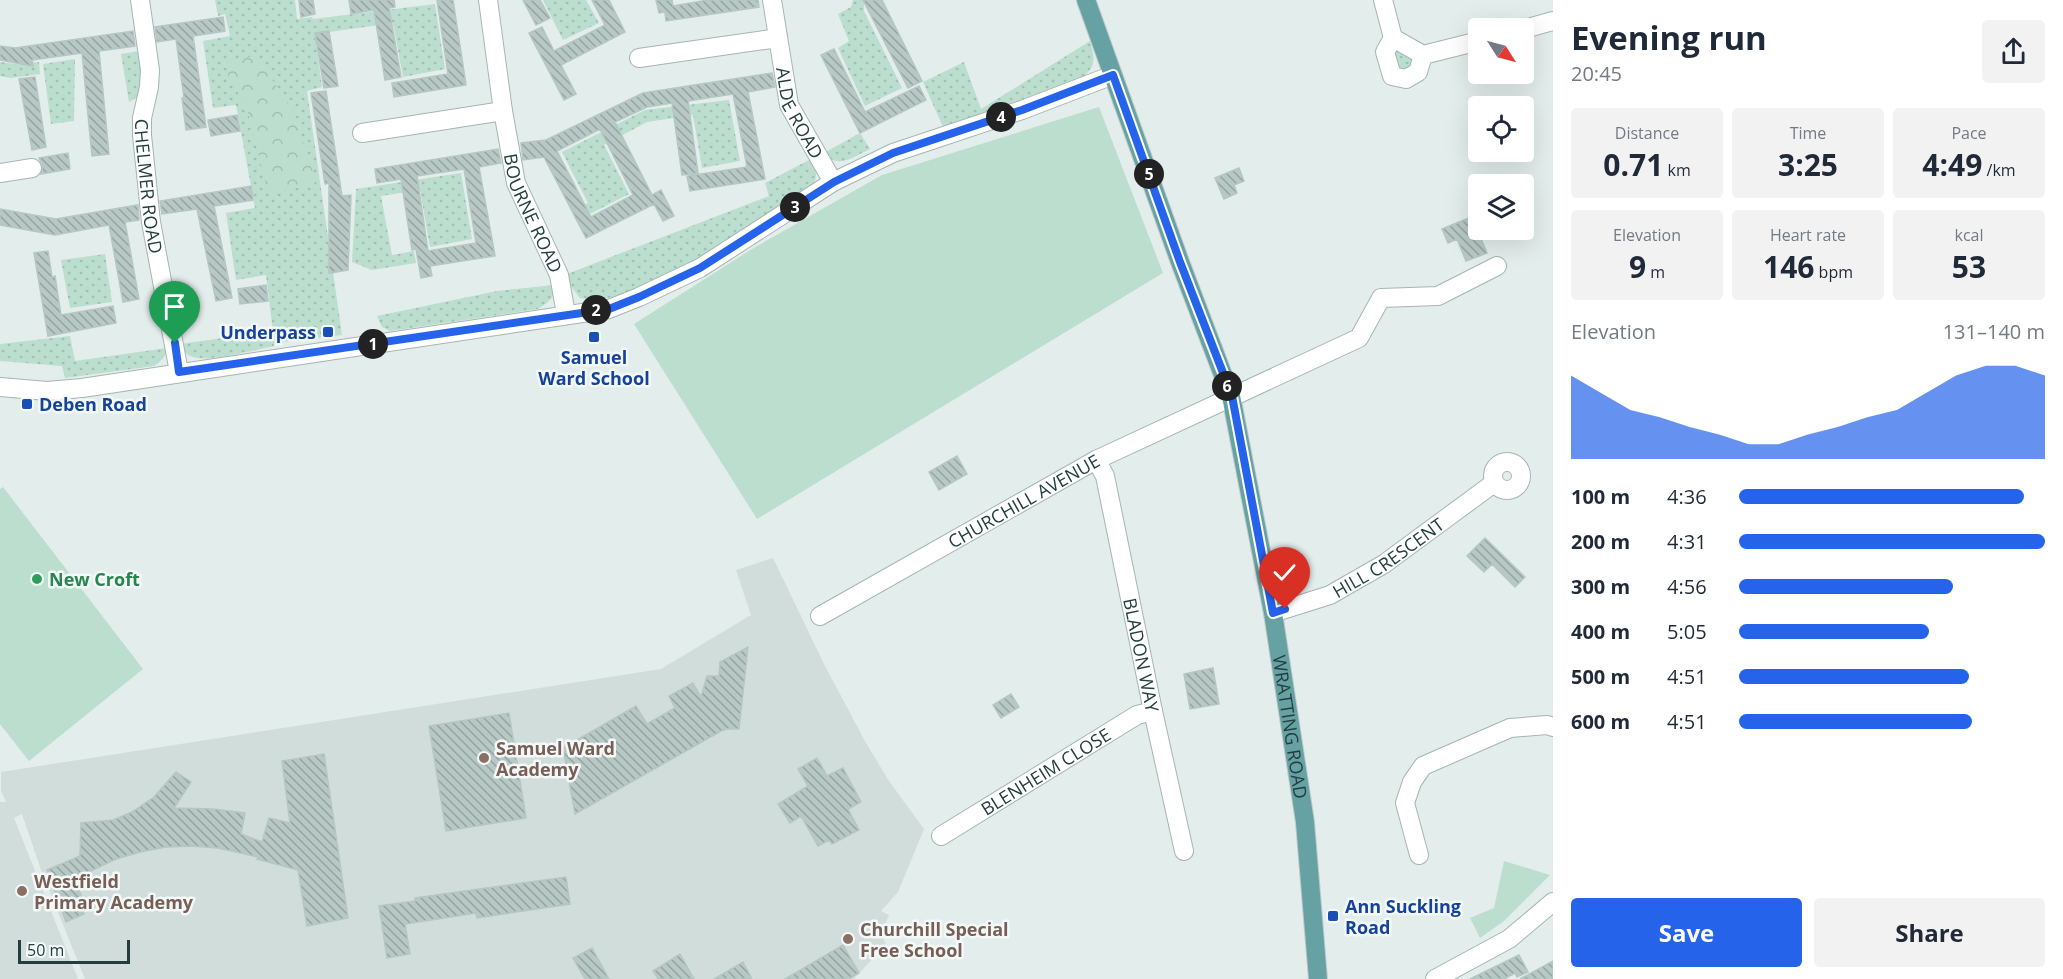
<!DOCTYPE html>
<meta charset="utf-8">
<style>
body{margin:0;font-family:"Open Sans",sans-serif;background:#f2f2f3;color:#1f2937;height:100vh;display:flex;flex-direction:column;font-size:22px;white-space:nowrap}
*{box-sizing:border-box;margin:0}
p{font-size:20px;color:#747a83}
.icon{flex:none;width:33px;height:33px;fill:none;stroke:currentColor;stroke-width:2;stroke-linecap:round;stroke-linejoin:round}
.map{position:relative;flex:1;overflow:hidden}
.details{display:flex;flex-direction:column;background:#fff;width:510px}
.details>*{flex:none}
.needle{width:39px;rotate:126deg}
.buttons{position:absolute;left:1468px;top:18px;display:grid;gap:12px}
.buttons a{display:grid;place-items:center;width:66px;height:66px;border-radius:6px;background:#fff;box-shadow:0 6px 24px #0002;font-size:30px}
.scale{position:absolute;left:18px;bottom:15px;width:112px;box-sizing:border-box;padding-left:6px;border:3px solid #223e3f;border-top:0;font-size:16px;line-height:21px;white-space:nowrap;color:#223e3f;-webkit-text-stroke:4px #f3f9f8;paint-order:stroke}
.pin{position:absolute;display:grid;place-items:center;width:51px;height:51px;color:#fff;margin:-62px -26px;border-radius:50% 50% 50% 0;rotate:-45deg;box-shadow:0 0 6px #0007}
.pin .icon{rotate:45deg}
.km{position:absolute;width:30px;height:30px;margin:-15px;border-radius:50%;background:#222;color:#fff;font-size:16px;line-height:30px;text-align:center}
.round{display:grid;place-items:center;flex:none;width:63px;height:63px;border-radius:6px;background:#f2f2f3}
.head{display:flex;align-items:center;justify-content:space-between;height:102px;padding:0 18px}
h1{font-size:33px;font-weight:700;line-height:45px}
.figures{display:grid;grid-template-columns:repeat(3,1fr);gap:9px;height:102px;padding:6px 18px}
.figures div{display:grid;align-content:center;border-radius:6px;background:#f2f2f3;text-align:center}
.figures b{font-size:30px;font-weight:700}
.figures small{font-size:16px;font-weight:400}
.figures p{font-size:16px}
.chart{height:168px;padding:12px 18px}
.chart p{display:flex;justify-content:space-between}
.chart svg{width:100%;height:108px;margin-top:6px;fill:#2563eb;opacity:.7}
.primary-button{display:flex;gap:12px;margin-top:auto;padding:12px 18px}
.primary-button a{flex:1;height:69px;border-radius:6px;background:#2563eb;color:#fff;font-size:24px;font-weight:700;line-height:69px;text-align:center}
.primary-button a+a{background:#f2f2f3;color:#1f2937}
ul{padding:0 18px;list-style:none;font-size:20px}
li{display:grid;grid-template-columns:96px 72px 1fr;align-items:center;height:45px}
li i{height:15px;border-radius:8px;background:#2563eb}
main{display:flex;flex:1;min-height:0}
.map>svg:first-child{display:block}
.built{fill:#d1dddb}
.grass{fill:url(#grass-dots)}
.forest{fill:url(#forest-crowns)}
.green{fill:#bbdecf}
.building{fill:url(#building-back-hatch);stroke:#b5c7c4;stroke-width:1.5;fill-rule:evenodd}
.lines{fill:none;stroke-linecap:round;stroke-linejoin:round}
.minor-casing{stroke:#a5b5b4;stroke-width:20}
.major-casing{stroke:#c1c9c9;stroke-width:20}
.minor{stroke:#fff;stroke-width:18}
.major{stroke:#66a2a3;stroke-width:18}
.route-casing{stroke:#fff;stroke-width:12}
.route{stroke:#2563eb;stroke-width:8}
.transit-dot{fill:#1a4fb4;stroke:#f3f9f8;stroke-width:2}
.leisure-dot{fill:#2e9e5b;stroke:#f3f9f8;stroke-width:2}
.education-dot{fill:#8d6e63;stroke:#f3f9f8;stroke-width:2}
.labels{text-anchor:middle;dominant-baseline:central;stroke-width:5;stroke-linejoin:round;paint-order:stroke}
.street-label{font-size:18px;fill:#223e3f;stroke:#f3f9f8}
.transit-label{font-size:18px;font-weight:bold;fill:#164399;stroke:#f3f9f8;text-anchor:start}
.leisure-label{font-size:18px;font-weight:bold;fill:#27864d;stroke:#f3f9f8;text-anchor:start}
.education-label{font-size:18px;font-weight:bold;fill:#785e54;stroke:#f3f9f8;text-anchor:start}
</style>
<main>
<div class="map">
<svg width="1553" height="979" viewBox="0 0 1553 979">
<defs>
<pattern id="grass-dots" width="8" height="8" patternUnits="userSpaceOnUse" patternTransform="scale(1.5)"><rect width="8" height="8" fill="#bbdecf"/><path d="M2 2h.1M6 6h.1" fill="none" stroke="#a0c0b3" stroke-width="1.8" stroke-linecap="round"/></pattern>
<pattern id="forest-crowns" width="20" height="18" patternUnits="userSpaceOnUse" patternTransform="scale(1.5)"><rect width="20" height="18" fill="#bbdecf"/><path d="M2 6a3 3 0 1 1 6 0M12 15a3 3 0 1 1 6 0" fill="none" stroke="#a0c0b3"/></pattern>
<pattern id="building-back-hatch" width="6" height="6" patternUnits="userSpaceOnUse" patternTransform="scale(1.5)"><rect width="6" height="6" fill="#b8c8c5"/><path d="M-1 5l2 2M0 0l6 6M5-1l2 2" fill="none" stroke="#95a4a1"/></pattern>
</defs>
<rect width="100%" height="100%" fill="#e3edeb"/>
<path class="built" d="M 773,558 L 824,664 L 866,743 L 889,781 L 924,829 L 898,892 L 881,911 L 889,915 L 881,934 L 886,944 L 854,979 L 85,979 L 41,870 L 22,814 L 14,818 L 78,979 L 0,979 L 0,802 L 6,802 L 1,791 L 1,772 L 661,669 L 751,615 L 736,570 Z"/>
<path class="grass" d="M 215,0 L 295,0 L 297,19 L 312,17 L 313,19 L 435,4 L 445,69 L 403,77 L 393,23 L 315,34 L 322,87 L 307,91 L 342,335 L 274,343 L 274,346 C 254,350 212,362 193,357 C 186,355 183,350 180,344 L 273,331 L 266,275 L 236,280 L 226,213 L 255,208 L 236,105 L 213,108 L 203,41 L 230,36 L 225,14 L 218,16 Z
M 543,0 L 586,0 L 599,23 L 563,40 Z
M 853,0 L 864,0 L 864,11 L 902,88 L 865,106 L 838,48 L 849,41 L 838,14 L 851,7 Z
M 1090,41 C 1095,60 1097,66 1080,79 L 943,127 L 923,82 L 964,62 L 981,109 Z
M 1393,49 L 1413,55 L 1415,64 L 1405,72 L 1397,68 Z
M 140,51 L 141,95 L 129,102 L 121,54 Z
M 75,59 L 74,121 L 51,124 L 43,64 Z
M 0,62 L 16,64 L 39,62 L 40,74 L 11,78 L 0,76 Z
M 729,100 L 740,161 L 702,168 L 693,115 L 647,122 L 604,145 L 629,194 L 578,220 L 572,211 L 588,203 L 562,152 L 645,110 Z
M 860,133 L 870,149 C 853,157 838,170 824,153 Z
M 811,159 C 817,173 819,178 809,190 C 782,207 754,224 727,240 C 686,265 630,306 580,298 L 570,285 L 567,274 L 769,196 L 765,183 Z
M 461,173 L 472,239 L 430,247 L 420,190 L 381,196 L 392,255 L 414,251 L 416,263 L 372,270 L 352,262 L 356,189 Z
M 105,254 L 112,302 L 70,308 L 61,260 Z
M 555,285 C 556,298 548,302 538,309 L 390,331 L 382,327 L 377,316 L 497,291 Z
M 70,336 L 75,361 L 167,348 C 166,357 161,361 154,366 L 65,378 L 62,366 L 0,361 L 0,344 Z"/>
<path class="forest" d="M 253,56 L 271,78 L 291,107 L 316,181 L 313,185 L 274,192 L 265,181 L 247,108 L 228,76 L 229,62 Z"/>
<path class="green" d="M 1099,107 L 1163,273 L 757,519 L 634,324 L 752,249 L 882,175 Z
M 3,487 L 143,669 L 29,761 L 0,724 L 0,489 Z
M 1504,861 L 1550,875 L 1504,921 L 1480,938 L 1470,918 L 1494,908 Z"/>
<path class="building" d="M 299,0 L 313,0 L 315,14 L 301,17 Z
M 349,0 L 394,0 L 395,7 L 389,8 L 401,77 L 385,80 L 374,10 L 351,14 Z
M 437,0 L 453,0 L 466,85 L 394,97 L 392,83 L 448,74 Z
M 523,0 L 540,0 L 550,18 L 536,25 Z
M 592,0 L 609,0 L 625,32 L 561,65 L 576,94 L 564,100 L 529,33 L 542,27 L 554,51 L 605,25 Z
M 656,0 L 672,0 L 673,6 L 708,0 L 758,0 L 759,7 L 666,21 L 665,12 L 659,13 Z
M 863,0 L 882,0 L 922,81 L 908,88 Z
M 223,17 L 225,31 L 193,36 L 206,127 L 186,130 L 182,98 L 184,98 L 176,39 L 157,42 L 155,27 Z
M 133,31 L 135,46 L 99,51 L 109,154 L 92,156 L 82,53 L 32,60 L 33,66 L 0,60 L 0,46 L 15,48 Z
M 329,31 L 338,86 L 324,88 L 315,33 Z
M 834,49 L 865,112 L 919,86 L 926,100 L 860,133 L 821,55 Z
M 772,73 L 775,87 L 748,92 L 765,179 L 690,191 L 687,176 L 747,167 L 733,94 L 688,101 L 698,173 L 682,175 L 672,103 L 647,107 L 615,122 L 652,195 L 661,190 L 674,216 L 663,221 L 654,204 L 586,238 L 544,157 L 523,160 L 521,143 L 546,140 L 643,93 ZM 600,129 L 633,195 L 591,217 L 557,151 Z
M 35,77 L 46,147 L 32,150 L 19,79 Z
M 326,91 L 342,196 L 351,195 L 348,270 L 329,273 L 329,183 L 325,184 L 311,93 Z
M 237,115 L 240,131 L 211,136 L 208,120 Z
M 498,149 L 501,163 L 479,167 L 495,256 L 430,266 L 432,276 L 421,278 L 416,249 L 412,250 L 401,179 L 377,183 L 375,169 ZM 464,169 L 476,243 L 428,251 L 417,176 Z
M 68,153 L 70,169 L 41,174 L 43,166 L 39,158 Z
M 1239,168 L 1244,181 L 1234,185 L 1237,193 L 1224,199 L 1215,178 Z
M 251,186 L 253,200 L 214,206 L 232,298 L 216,301 L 197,209 L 162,214 L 160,201 Z
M 138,205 L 139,220 L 125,222 L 139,299 L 123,302 L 109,225 L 55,235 L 0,225 L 0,209 L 56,219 Z
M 1479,214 L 1478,231 L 1487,253 L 1466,261 L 1457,239 L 1448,243 L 1442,229 Z
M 48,251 L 52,277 L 55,276 L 61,315 L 113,306 L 116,323 L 48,336 L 34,253 Z
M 266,285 L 268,301 L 240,304 L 238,289 Z
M 957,456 L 967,474 L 939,490 L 929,472 Z
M 1485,538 L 1525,577 L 1515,587 L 1492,564 L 1484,572 L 1467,556 Z
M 748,647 L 739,729 L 727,729 L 721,731 L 575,814 L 563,748 L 636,706 L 647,724 L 675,708 L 669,696 L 693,683 L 701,697 L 707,676 L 719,676 L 720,662 Z
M 1213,668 L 1219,704 L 1190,709 L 1184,674 Z
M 1011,694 L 1019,707 L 1001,718 L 993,705 Z
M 509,713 L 526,818 L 446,831 L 429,726 Z
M 324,754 L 348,918 L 307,926 L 298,870 L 257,859 L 258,857 L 218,848 L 192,846 L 166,847 L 140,852 L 116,859 L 74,879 L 86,906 L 81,908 L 84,914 L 66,922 L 47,870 L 80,856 L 81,823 L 113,820 L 132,812 L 154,797 L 176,772 L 191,782 L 174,808 L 213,809 L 245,813 L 241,834 L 262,842 L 269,818 L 290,823 L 282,761 Z
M 817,758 L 827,776 L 843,768 L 861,802 L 848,809 L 859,830 L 832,844 L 829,840 L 818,846 L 801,816 L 790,823 L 778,804 L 808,786 L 798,769 Z
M 566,877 L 570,904 L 477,918 L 476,913 L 405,924 L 410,954 L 387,958 L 379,906 L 415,901 L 415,898 Z
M 843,945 L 859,973 L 848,979 L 785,979 Z
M 592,948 L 609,979 L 585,979 L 573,958 Z
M 680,954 L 694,979 L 658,979 L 653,971 Z
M 1519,955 L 1528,972 L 1517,977 L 1515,973 L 1504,979 L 1470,979 Z
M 1553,961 L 1553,979 L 1520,979 Z
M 743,962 L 752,979 L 714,979 Z"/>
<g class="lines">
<defs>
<g id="minor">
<path id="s1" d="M 140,0 L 150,70 L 149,87 L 142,118 L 142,135 L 151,222 L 179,372"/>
<path id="s2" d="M 488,0 L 503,111 L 516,183 L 559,275 L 566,314"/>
<path id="s3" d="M 772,0 L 789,105 L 833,182"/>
<path d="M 1383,0 L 1393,38 L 1423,55 L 1479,41"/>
<path d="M 1524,29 L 1553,21"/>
<path d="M 1393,38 L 1385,52 L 1392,76 L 1406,79 L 1418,72 L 1423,55"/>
<path d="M 639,58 L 778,38"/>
<path d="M 362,133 L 503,111"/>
<path d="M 0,173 L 32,168"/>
<path d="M 0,387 L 47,391 L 82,388 L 609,309 L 639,297 L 700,268 L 833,182 L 893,153 L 1022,110 L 1113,75"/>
<path id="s4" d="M 1096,460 L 1105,476 L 1153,711 L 1184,851"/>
<circle cx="1507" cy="476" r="14"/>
<path id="s5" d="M 1273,613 L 1330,595 L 1384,564 L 1494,483"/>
<path id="s6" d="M 820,616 L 1096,460 L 1359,338 L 1381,298 L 1438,296 L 1497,266"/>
<path id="s7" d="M 941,836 L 1137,715 L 1153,711"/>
<path d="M 1419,855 L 1405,803 L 1412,782 L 1423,766 L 1510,728 L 1547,725 L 1553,727"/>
<path d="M 1435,979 L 1509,939 L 1553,902"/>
</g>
<g id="major">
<path id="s8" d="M 1086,0 L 1180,262 L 1231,396 L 1273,613 L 1305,822 L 1318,979"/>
</g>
</defs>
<use href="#minor" class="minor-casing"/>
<use href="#major" class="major-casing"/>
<use href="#minor" class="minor"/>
<use href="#major" class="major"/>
</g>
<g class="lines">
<defs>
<path id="route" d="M 175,343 L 179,372 L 609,309 L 639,297 L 700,268 L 834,182 L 893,153 L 1022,110 L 1113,75 L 1180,262 L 1232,396 L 1273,613 L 1285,609"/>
</defs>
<use href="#route" class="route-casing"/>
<use href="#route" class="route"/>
</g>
<g class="transit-dot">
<rect x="322" y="326" width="12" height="12" rx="3"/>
<rect x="588" y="331" width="12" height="12" rx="3"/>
<rect x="21" y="398" width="12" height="12" rx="3"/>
<rect x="1327" y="910" width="12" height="12" rx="3"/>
</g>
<circle class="leisure-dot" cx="37" cy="579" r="6"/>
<g class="education-dot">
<circle cx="484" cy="758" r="6"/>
<circle cx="22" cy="891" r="6"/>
<circle cx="848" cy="939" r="6"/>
</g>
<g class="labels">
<g class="street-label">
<text stroke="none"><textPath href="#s3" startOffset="117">ALDE ROAD</textPath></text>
<text stroke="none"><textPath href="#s1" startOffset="188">CHELMER ROAD</textPath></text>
<text stroke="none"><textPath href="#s2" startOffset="219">BOURNE ROAD</textPath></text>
<text stroke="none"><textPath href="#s6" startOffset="234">CHURCHILL AVENUE</textPath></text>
<text stroke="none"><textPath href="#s5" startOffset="129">HILL CRESCENT</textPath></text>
<text stroke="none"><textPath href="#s4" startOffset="201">BLADON WAY</textPath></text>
<text stroke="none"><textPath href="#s8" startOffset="758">WRATTING ROAD</textPath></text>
<text stroke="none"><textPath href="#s7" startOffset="123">BLENHEIM CLOSE</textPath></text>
</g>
<g class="transit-label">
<text x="316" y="332" text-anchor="end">Underpass</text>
<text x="594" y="357" text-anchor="middle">Samuel<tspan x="594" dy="21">Ward School</tspan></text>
<text x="39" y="404">Deben Road</text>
<text x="1345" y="906">Ann Suckling<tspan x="1345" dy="21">Road</tspan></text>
</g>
<g class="leisure-label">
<text x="49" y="579">New Croft</text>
</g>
<g class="education-label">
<text x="496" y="748">Samuel Ward<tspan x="496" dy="21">Academy</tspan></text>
<text x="34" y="881">Westfield<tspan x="34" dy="21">Primary Academy</tspan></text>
<text x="860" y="929">Churchill Special<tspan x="860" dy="21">Free School</tspan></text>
</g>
</g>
</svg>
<div class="buttons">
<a><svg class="needle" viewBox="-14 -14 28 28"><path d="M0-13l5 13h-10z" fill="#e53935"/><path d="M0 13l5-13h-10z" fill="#747a83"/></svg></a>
<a><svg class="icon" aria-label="locate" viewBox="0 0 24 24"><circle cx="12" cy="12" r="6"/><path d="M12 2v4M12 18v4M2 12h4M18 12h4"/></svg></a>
<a><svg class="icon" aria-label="layers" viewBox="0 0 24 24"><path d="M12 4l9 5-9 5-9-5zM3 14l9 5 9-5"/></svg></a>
</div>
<div class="scale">50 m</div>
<div class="pin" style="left:175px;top:343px;background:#1e9e55"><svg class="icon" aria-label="arrive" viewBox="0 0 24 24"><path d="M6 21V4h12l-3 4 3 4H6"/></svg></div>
<div class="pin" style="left:1285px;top:609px;background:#d93025"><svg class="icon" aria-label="check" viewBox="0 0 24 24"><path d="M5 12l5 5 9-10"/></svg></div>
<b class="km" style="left:373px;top:344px">1</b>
<b class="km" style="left:596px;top:310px">2</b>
<b class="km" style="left:795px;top:207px">3</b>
<b class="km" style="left:1001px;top:117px">4</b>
<b class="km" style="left:1149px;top:174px">5</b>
<b class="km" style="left:1227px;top:386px">6</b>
</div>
<section class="details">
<div class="head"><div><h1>Evening run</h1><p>20:45</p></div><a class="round"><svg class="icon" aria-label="share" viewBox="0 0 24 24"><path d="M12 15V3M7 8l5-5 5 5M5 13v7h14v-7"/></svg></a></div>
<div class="figures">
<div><p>Distance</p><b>0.71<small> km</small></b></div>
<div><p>Time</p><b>3:25</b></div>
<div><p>Pace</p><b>4:49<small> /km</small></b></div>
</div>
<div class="figures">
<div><p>Elevation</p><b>9<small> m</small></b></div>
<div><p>Heart rate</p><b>146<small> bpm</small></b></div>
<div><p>kcal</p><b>53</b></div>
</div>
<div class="chart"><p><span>Elevation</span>131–140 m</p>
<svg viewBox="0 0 160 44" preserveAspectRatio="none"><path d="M0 44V10L10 17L20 24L30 27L40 31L50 34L60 38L70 38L80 34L90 31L100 27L110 24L120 17L130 10L140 6L150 6L160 10V44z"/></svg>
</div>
<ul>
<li><b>100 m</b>4:36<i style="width:93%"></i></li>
<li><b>200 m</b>4:31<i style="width:100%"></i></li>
<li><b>300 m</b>4:56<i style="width:70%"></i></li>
<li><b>400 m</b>5:05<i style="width:62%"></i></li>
<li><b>500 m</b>4:51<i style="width:75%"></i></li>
<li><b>600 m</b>4:51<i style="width:76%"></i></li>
</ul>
<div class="primary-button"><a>Save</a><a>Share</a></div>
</section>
</main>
